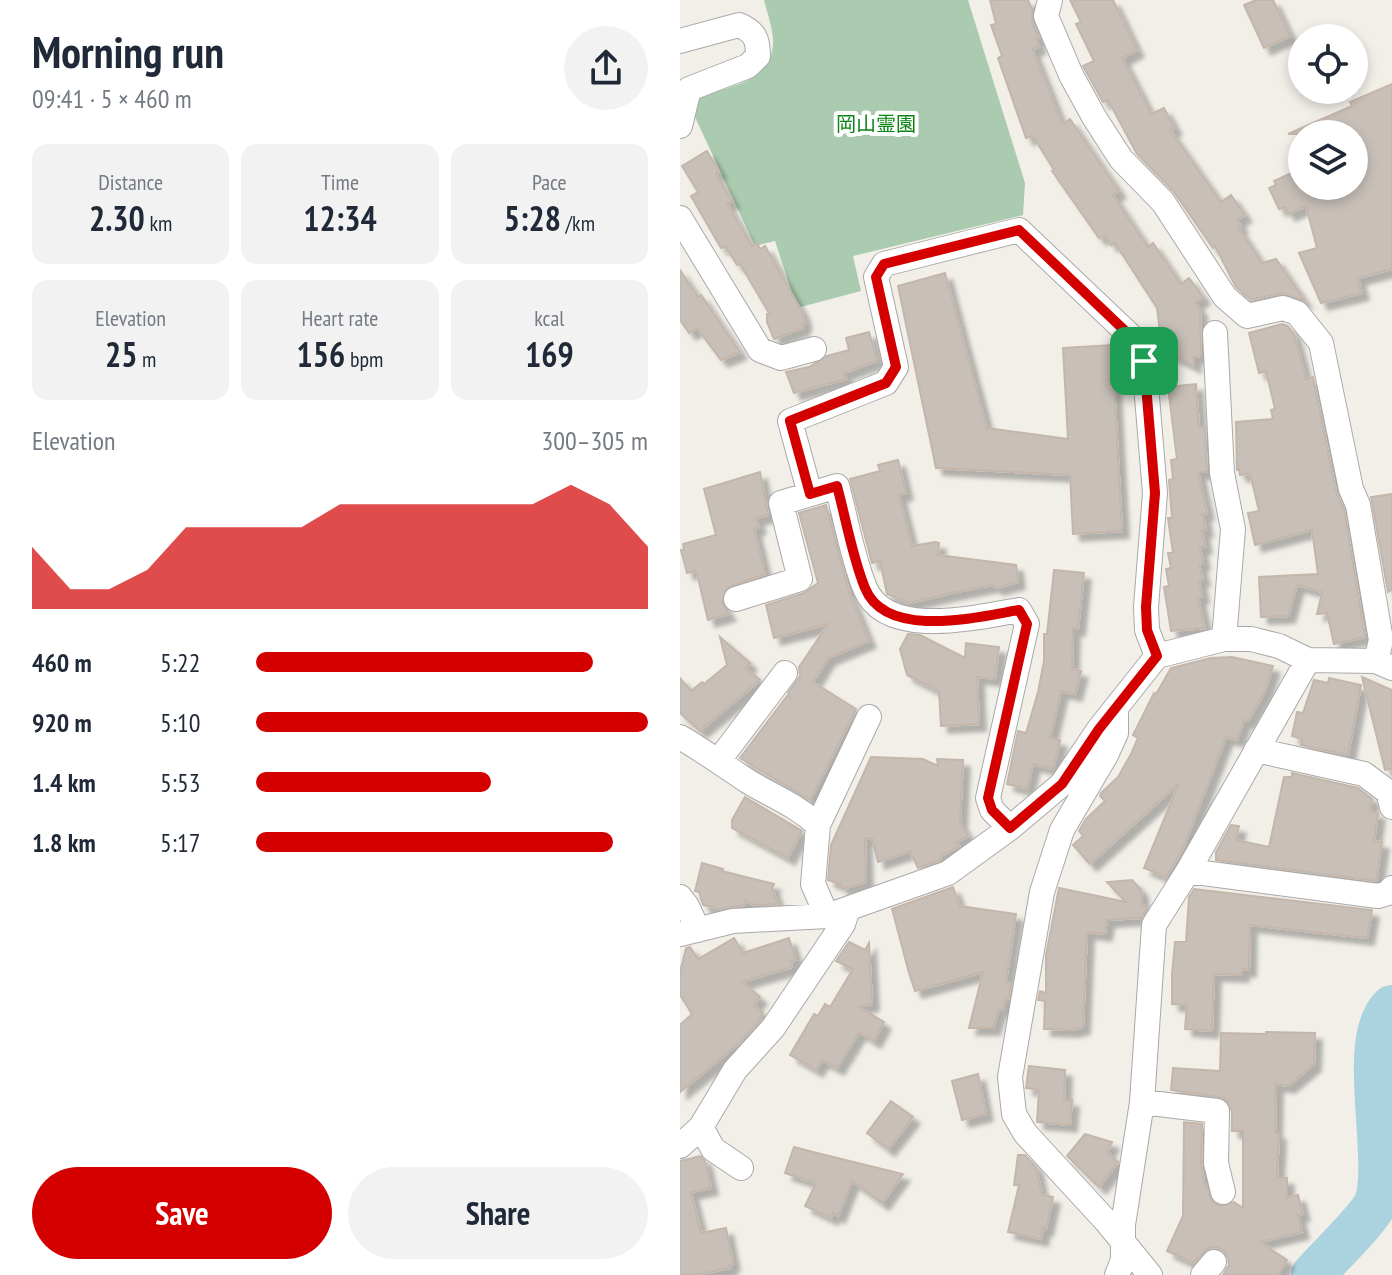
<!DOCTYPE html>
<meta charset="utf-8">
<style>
body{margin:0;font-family:"PT Sans Narrow","Noto Sans JP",sans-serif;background:#f2f2f3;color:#1f2937;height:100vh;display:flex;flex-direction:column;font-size:30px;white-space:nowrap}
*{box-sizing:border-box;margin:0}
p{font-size:26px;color:#747a83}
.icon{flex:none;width:44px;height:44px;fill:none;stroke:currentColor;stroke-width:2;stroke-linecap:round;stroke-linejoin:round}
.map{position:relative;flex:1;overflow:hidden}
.sheet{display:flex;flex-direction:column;background:#fff;width:680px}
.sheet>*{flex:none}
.controls{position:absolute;left:608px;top:24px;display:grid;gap:16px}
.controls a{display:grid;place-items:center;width:80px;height:80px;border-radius:50%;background:#fff;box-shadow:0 4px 12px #0003;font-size:40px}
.pin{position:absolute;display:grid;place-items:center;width:68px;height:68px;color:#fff;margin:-34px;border-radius:16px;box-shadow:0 4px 12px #0006}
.round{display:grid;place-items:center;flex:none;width:84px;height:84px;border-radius:42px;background:#f2f2f3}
.summary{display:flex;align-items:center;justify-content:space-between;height:136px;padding:0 32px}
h1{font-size:44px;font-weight:700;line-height:60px}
.stats{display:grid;grid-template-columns:repeat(3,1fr);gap:12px;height:136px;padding:8px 32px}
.stats div{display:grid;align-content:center;border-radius:16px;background:#f2f2f3;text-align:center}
.stats b{font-size:34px;font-weight:700}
.stats small{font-size:22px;font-weight:400}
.stats p{font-size:22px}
.chart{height:224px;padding:16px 32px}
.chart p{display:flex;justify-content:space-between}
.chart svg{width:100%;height:144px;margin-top:8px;fill:#d40000;opacity:.7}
.action{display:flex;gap:16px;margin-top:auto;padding:16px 32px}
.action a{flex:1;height:92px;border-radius:48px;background:#d40000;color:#fff;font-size:32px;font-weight:700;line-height:92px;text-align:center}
.action a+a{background:#f2f2f3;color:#1f2937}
ul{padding:0 32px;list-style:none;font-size:26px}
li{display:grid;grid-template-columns:128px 96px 1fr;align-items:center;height:60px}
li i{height:20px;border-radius:10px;background:#d40000}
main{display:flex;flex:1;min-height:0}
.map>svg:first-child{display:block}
.cemetery{fill:#aacbaf}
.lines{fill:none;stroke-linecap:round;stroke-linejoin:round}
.river{stroke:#aad3df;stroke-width:44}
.building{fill:#c7bfb8;stroke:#c4b6ab;stroke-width:2;filter:url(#shadow)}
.street-casing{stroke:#a9a9a9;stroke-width:26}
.street{stroke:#fff;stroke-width:24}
.route-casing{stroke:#fff;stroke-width:16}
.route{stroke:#d40000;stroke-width:10}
.labels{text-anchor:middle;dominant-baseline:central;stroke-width:8;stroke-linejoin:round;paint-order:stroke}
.park-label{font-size:20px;fill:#0c8416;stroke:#fff}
</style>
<main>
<section class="sheet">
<div class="summary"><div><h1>Morning run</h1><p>09:41 · 5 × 460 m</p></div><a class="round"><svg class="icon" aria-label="share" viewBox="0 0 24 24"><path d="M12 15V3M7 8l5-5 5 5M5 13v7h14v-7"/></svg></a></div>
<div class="stats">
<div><p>Distance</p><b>2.30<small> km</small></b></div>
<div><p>Time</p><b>12:34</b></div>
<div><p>Pace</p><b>5:28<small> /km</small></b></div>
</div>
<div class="stats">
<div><p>Elevation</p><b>25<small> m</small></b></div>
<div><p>Heart rate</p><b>156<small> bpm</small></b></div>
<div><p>kcal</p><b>169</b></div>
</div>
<div class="chart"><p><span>Elevation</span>300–305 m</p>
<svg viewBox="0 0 160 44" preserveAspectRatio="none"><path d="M0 44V25L10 38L20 38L30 32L40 19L50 19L60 19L70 19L80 12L90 12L100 12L110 12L120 12L130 12L140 6L150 12L160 25V44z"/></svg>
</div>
<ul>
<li><b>460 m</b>5:22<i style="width:86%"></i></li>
<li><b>920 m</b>5:10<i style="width:100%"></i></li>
<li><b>1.4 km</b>5:53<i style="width:60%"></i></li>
<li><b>1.8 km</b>5:17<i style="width:91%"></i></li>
</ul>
<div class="action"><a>Save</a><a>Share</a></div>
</section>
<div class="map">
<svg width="712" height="1275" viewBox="0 0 712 1275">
<defs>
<filter id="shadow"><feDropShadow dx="7" dy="7" stdDeviation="2" flood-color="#0004"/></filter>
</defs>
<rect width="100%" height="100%" fill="#f2efe9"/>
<path class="cemetery" d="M 84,0 L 288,0 L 345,183 L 343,215 L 173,256 L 181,291 L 117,308 L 95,241 L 75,246 L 14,115 L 20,96 C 48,87 91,82 93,44 C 94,31 87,13 84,0 Z"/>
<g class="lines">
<path class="river" d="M 633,1275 C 646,1260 692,1216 697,1200 C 710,1151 678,1040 712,1007"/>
</g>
<path class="building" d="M 310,0 L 348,0 L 352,9 L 352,22 L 359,38 L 356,39 L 359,47 L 352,49 L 382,124 L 390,119 L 439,191 L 433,195 L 468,247 L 473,243 L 501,284 L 509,278 L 523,297 L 515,303 L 520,309 L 521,356 L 514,357 L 514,366 L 490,354 L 486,339 L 484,340 L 480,331 L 477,308 L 435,243 L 431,245 L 425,236 L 419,238 L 372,171 L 374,170 L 353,136 L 346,138 L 318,58 L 322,56 L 311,25 L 316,24 Z
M 390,0 L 433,0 L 457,50 L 442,58 L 471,114 L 484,108 L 495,128 L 490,130 L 541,202 L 551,195 L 565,215 L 557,220 L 561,226 L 558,227 L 582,263 L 596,259 L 625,301 L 601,293 L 571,300 L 556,287 L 535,246 L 533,248 L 494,192 L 457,154 L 428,100 L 423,102 L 403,66 L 414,61 L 396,24 L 401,22 Z
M 576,0 L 593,0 L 610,36 L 584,48 L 564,5 Z
M 712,84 L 712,269 L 678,278 L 682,293 L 641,303 L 619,253 L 637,248 L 626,206 L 608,214 L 605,207 L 599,209 L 589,188 L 596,185 L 594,181 L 618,170 L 614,156 L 622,153 L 622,186 L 674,186 L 674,134 L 608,134 L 672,106 L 670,102 Z
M 27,151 L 39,172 L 36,174 L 52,201 L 47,204 L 72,246 L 77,243 L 80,249 L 85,246 L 122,312 L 125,323 L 122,324 L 123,328 L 94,339 L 87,322 L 87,314 L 89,313 L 60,264 L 57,265 L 45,246 L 41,248 L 11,196 L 18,192 L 2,166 Z
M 0,270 L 18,297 L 21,295 L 60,352 L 41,360 L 17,328 L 9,333 L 0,320 Z
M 265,273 L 307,428 L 388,439 L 383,348 L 432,345 L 442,531 L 393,534 L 390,475 L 256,468 L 218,286 Z
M 602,324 L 608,326 L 614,334 L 626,379 L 633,377 L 656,492 L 664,509 L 685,637 L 654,644 L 647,613 L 637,614 L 642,592 L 617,585 L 608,616 L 581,617 L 579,577 L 638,574 L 632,530 L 575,545 L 568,513 L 579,511 L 570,474 L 560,475 L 559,469 L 557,470 L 556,422 L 593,419 L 591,410 L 595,409 L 586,371 L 579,373 L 569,333 Z
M 189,332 L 197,361 L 164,373 L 166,379 L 114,393 L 106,372 L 129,367 L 147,356 L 169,350 L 166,338 Z
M 516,384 L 519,427 L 525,427 L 527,472 L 518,472 L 527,513 L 523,514 L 526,530 L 522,530 L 525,547 L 520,547 L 523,563 L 519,564 L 523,579 L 519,580 L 522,596 L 518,597 L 525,628 L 491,631 L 484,587 L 489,586 L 486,569 L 491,568 L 488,553 L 493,553 L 488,518 L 492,518 L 489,480 L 493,479 L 491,460 L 497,459 L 488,387 Z
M 218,460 L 226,493 L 219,495 L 232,546 L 255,542 L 259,543 L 258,555 L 336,565 L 338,582 L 317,588 L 312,585 L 267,594 L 229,603 L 207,594 L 200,561 L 192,563 L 170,479 L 200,471 L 198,465 Z
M 80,472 L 88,515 L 76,518 L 79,527 L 74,529 L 85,574 L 46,588 L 42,603 L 49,614 L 28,620 L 17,574 L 15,571 L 7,573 L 1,550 L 4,550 L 3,544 L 36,535 L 24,489 Z
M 712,494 L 712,590 L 708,592 L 691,497 Z
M 146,505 L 170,595 L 189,641 L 148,658 L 133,682 L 176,709 L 130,800 L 60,758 L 107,696 L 110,698 L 108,693 L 120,676 L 119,667 L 148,624 L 94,638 L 86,605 L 124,593 L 138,583 L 119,513 Z
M 374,570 L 404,573 L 398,629 L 393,628 L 392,669 L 401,671 L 395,694 L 381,691 L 370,738 L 380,740 L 373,769 L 353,764 L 347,789 L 327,784 L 338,731 L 346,733 L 358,692 L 364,661 L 364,634 L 367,634 Z
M 228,634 L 240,635 L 285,658 L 286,643 L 319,647 L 315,679 L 297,677 L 299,724 L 261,726 L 259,691 L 227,675 L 220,649 Z
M 40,637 L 70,663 L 66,668 L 80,680 L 20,731 L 0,713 L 0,678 L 11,691 L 22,682 L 24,684 L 47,665 Z
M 552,657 L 593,666 L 585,691 L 568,721 L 564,720 L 557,740 L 546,737 L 501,853 L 486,877 L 464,868 L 499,783 L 410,864 L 393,845 L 403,836 L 399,831 L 406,819 L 425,801 L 420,796 L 421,793 L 438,777 L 451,754 L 458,738 L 453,735 L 474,693 L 476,694 L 491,668 L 531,658 Z
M 682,677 L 712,690 L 712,769 L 705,770 Z
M 649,678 L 681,685 L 668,755 L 621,745 L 622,739 L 612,736 L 617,712 L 623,713 L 634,680 L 648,683 Z
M 191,757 L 243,759 L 258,766 L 257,759 L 283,760 L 280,822 L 288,836 L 276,842 L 279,846 L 261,856 L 261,860 L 238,868 L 230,851 L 198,862 L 192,838 L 185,839 L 186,882 L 162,889 L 160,884 L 148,880 L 151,845 Z
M 612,773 L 678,788 L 692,799 L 690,811 L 698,813 L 694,841 L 702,842 L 696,881 L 536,860 L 536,852 L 551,825 L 559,826 L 556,840 L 589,847 L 604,777 L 612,777 Z
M 65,797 L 122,831 L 108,858 L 52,828 L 52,820 Z
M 22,863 L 43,869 L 42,871 L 94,884 L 92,888 L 98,904 L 76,905 L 65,901 L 64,905 L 40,909 L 23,905 L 19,892 L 15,891 Z
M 452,880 L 461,890 L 462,905 L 468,907 L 461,918 L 427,920 L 425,934 L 407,932 L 403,1027 L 392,1030 L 364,1029 L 365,1001 L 358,1000 L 360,991 L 366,993 L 366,955 L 379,888 L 446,902 L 427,882 Z
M 273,887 L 280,906 L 336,914 L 326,982 L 331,984 L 328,1000 L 325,1000 L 323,1010 L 319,1009 L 313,1028 L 289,1028 L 303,972 L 235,991 L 229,973 L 212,909 Z
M 514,889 L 692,910 L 687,938 L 570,925 L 569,970 L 562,969 L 562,975 L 534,974 L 532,1031 L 505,1029 L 507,1005 L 492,1004 L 492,974 L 495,942 L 506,942 L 509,897 Z
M 54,938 L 63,953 L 109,938 L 116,960 L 111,961 L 112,967 L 62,982 L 80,997 L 74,1005 L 83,1013 L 79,1018 L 81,1019 L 59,1043 L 0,1092 L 0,1025 L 12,1014 L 0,995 L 0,972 L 6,948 L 10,947 L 18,959 Z
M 169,942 L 185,950 L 189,943 L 192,1004 L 179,1007 L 204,1022 L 194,1041 L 179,1032 L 157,1068 L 142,1060 L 136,1070 L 110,1055 L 134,1014 L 138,1016 L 145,1004 L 150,1007 L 173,969 L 156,961 Z
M 586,1032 L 635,1033 L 634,1064 L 608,1086 L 596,1084 L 595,1133 L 599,1133 L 597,1178 L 607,1178 L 607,1198 L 618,1195 L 623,1214 L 618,1215 L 622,1232 L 580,1242 L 607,1260 L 598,1275 L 543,1275 L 549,1265 L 548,1258 L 544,1251 L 537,1247 L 528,1248 L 513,1263 L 487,1251 L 503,1216 L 504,1122 L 522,1124 L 521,1163 L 524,1182 L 532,1202 L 540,1206 L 554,1202 L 563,1208 L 563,1131 L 552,1131 L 552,1111 L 545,1098 L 491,1090 L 493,1068 L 540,1071 L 541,1033 L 586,1034 Z
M 349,1066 L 385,1070 L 384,1100 L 392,1100 L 390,1125 L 357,1122 L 359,1090 L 346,1088 Z
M 298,1074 L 306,1114 L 282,1120 L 272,1081 Z
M 211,1101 L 233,1117 L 208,1149 L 187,1133 Z
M 405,1134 L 432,1142 L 427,1152 L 438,1162 L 419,1187 L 387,1156 Z
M 114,1147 L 133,1152 L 223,1174 L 202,1203 L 172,1181 L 158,1216 L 153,1213 L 151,1218 L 125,1206 L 136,1183 L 105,1173 Z
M 338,1155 L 345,1155 L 356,1167 L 362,1195 L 373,1197 L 366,1229 L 363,1228 L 361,1239 L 328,1232 L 339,1185 L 334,1185 Z
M 20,1156 L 25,1161 L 31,1188 L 11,1192 L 21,1233 L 46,1228 L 53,1264 L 49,1265 L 50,1268 L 15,1275 L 0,1275 L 0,1161 Z"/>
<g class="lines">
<defs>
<path id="street" d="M 370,0 L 366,16 L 391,75 L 414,117 L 441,159 L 483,202 L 545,297 L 567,316 L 603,308 L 617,313 L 641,343 L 671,489 L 678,505 L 701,640 L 696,661
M 0,41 L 59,25 C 75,32 78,39 78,56 L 68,66 L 9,89 L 0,126
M 0,218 L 80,350 L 101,358 L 134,349
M 535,333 L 542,473 L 553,529 L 544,639
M 130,494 L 110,421 L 206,383 L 216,367 L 196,277 L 204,264 L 339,230 L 459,344 L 464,361 L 475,493 L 466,607 L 467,630 L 477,656
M 56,599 L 120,579 L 101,503 L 157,486 C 166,519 172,556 185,588 C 206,640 298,617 339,610 L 347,624 L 308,798 L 312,810 L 330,828
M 436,711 L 436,733 L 426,755 L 382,830 L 362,892 L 330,1077 L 334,1114 L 345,1133 L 426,1221 L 470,1275
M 0,737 C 24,751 46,767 69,782 C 94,797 116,805 138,825
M 576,750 L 684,774 L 708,792 L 712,807
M 39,760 L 105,673
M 508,871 L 698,896 L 708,893 L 712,888
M 0,897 L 7,906 L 18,930
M 147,916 L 133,884 L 138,825 L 189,717
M 0,934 L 53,921 L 147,916 L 268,873 L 330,828 L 382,784 L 419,729 L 477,656 L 544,639 L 571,639 L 599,646 L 628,660 L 696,661 L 712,668
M 462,1102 L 537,1111 L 536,1163 L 543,1192
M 21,1127 L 33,1149 L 61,1168
M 0,1146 L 21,1127 L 55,1070 L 93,1028 L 163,924 L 168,909
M 437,1275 L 443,1260 L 443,1225 L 462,1102 L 474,925 L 508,871 L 628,660
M 523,1275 L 534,1262"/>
</defs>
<use href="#street" class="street-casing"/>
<use href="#street" class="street"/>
</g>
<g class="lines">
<defs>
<path id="route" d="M 339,230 L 459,344 L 464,361 L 475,493 L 466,607 L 467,630 L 477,656 L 419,729 L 382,784 L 330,828 L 312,810 L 308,798 L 347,624 L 339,610 C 298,617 206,640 185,588 C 172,556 166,519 157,486 L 130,494 L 110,421 L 206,383 L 216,367 L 196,277 L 204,264 Z"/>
</defs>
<use href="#route" class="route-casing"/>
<use href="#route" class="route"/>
</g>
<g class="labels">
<g class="park-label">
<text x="196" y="124">岡山霊園</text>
</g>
</g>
</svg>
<div class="controls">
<a><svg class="icon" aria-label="locate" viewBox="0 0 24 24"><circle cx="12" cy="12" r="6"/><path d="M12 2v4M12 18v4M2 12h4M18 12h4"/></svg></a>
<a><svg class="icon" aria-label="layers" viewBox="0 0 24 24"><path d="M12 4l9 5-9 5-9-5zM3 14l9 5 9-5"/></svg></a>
</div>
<div class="pin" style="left:464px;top:361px;background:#1e9e55"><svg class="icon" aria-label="arrive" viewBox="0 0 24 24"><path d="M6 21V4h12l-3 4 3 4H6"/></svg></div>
</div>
</main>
